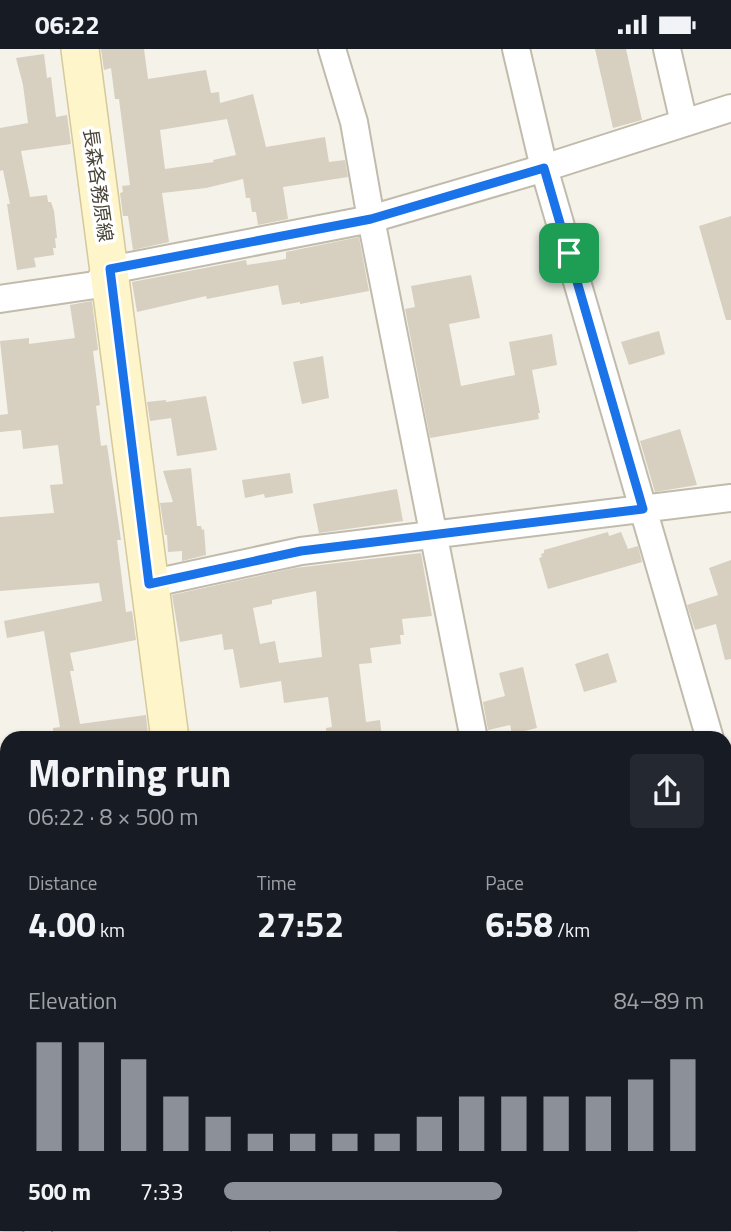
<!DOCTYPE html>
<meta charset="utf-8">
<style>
body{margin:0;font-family:"Titillium Web","Noto Sans JP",sans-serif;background:#242831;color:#f1f3f6;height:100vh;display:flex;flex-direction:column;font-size:26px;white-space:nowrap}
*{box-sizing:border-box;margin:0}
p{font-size:23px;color:#9ea1a6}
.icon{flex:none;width:38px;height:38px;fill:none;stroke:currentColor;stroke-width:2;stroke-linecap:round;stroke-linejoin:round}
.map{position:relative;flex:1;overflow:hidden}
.side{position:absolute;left:0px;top:682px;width:732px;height:500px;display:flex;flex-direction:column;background:#171b24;border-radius:21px 21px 0 0;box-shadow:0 2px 5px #0004}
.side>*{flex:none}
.pin{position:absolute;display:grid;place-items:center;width:60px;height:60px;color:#fff;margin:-30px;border-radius:14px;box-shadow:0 4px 10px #0006}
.round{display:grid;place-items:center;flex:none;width:74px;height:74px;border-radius:7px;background:#242831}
.overview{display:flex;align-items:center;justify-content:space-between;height:119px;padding:0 28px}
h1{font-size:38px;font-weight:700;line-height:52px}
.stats{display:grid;grid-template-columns:repeat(3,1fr);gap:10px;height:119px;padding:7px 28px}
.stats div{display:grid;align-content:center}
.stats b{font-size:35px;font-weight:700}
.stats small{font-size:19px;font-weight:400}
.stats p{font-size:19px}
.chart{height:196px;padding:14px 28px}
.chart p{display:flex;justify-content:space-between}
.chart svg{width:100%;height:126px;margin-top:7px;stroke:#8c9099;stroke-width:6}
ul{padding:0 28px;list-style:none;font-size:23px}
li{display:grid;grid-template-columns:112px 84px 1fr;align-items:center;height:52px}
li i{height:18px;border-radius:9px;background:#8c9099}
.status{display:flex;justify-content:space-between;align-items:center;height:49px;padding:0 35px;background:#171b24;direction:ltr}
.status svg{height:19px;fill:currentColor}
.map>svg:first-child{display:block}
.green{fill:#cee9b3}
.building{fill:#d7cfbf;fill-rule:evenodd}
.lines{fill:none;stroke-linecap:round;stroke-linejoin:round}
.minor-casing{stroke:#c1bbac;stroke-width:30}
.tertiary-casing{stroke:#c1bbac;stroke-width:37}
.secondary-casing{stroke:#d5c99a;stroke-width:40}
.minor{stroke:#fff;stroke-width:26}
.tertiary{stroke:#fff;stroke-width:33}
.secondary{stroke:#fff5ca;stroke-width:37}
.route-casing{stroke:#fff;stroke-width:14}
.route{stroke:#1a73e8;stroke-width:9}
.labels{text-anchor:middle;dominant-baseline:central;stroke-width:7;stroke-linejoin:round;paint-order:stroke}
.street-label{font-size:19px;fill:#494438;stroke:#fff}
</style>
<div class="status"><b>06:22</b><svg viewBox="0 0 49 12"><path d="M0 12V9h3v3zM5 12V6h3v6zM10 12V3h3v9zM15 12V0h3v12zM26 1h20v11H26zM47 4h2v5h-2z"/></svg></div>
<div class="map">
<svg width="731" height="1183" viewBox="0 0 731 1183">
<rect width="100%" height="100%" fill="#f5f2ea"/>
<path class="green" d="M 394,1176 L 644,1176 L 638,1183 L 397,1183 Z"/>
<path class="building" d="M 101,0 L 144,0 L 148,30 L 206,21 L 211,44 L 219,43 L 220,54 L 253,45 L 266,98 L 325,88 L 329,113 L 345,111 L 348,128 L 283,138 L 288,170 L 258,176 L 256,163 L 252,163 L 250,149 L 246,149 L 243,130 L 206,139 L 162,144 L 169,193 L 133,201 L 128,167 L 123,167 L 120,144 L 123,143 L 122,137 L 130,136 L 119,50 L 115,50 L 111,19 L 104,21 ZM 227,70 L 236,106 L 213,111 L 214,113 L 165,120 L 160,81 Z
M 595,0 L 626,0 L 642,71 L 613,79 Z
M 44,5 L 47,29 L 51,28 L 56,68 L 67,66 L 71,95 L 21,102 L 30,148 L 47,146 L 48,153 L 51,153 L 54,162 L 57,189 L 55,189 L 56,199 L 53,199 L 54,206 L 34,209 L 36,218 L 17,221 L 7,155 L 10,155 L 3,121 L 0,122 L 0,79 L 28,74 L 23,36 L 16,9 Z
M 731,167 L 731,271 L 726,271 L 699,177 Z
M 359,188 L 369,242 L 300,255 L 300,253 L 282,256 L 278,236 L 207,250 L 206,247 L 137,263 L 132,233 L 246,211 L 247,216 L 286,210 L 286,203 Z
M 471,226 L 480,269 L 449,275 L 461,337 L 515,326 L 509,293 L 552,285 L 557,316 L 532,321 L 540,364 L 538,364 L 539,370 L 430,389 L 405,260 L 415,258 L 411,237 Z
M 92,252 L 98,301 L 93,302 L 100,356 L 96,357 L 101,397 L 107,396 L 121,491 L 117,491 L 126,563 L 132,562 L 136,591 L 70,604 L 74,622 L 70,622 L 80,675 L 146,666 L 148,686 L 130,690 L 54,690 L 53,679 L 60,678 L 44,582 L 7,589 L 4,572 L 102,552 L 99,534 L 0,542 L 0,468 L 54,464 L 50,436 L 63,435 L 58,396 L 23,400 L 21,381 L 0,383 L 0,366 L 8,365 L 0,292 L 29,289 L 29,295 L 75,289 L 70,256 Z
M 659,282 L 665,305 L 629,316 L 621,293 Z
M 323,307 L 329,349 L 302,355 L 293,313 Z
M 206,347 L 217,401 L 177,407 L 171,369 L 150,372 L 147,353 L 166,351 L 166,353 Z
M 680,380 L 697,436 L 655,443 L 640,392 Z
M 191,419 L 197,477 L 201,477 L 202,481 L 204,480 L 206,506 L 182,512 L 182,502 L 168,503 L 167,486 L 165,486 L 160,454 L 173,453 L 163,422 Z
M 290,424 L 293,444 L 265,449 L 264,445 L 245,449 L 242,431 Z
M 397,440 L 403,472 L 319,484 L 313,455 Z
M 608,483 L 609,487 L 621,483 L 628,500 L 638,497 L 642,513 L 548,540 L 539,509 L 542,508 L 541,505 L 544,504 L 544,501 Z
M 421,504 L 432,567 L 402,570 L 404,586 L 400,586 L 401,595 L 370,599 L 372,614 L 359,615 L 366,673 L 380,671 L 382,690 L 327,690 L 326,679 L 332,678 L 328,648 L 284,654 L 281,632 L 240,639 L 233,600 L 224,601 L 222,585 L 180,593 L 172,546 L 295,519 ZM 316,542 L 322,608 L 279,614 L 275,592 L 260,595 L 253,559 L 272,555 L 272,551 Z
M 731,511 L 731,610 L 725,611 L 716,575 L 695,581 L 687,556 L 718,546 L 709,519 Z
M 608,604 L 617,633 L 584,643 L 575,615 Z
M 523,618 L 537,679 L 512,685 L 510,676 L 488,681 L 483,653 L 505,647 L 499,624 Z"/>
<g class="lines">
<defs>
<path id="minor" d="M 332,0 L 354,73 L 371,170 L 474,690
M 516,0 L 544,119 L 710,690
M 667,0 L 684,74
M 0,250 L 95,236 L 110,221 L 371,170 L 544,119 L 731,59
M 149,535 L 301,502 L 731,449
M 724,740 L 731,762
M 0,912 L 7,911
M 0,1009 L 7,1040
M 724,1060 L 731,1086
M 36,1176 L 38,1183"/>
<path id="tertiary" d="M 724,766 L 731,765"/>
<path id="secondary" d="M 80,0 L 170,690
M 250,1176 L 251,1183"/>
</defs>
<use href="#minor" class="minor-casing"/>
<use href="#tertiary" class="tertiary-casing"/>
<use href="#secondary" class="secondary-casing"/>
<use href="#minor" class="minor"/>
<use href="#tertiary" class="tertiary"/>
<use href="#secondary" class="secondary"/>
</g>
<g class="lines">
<defs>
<path id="route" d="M 544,119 L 643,460 L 301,502 L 149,535 L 110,220 L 371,170 Z"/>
</defs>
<use href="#route" class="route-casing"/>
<use href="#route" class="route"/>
</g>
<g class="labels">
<g class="street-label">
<text transform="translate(99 136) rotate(82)">長森各務原線</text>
</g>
</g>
</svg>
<div class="pin" style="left:569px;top:204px;background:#1e9e55"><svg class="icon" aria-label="arrive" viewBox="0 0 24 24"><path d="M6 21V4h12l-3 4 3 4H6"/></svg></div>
<section class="side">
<div class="overview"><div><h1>Morning run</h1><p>06:22 · 8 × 500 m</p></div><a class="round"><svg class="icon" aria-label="share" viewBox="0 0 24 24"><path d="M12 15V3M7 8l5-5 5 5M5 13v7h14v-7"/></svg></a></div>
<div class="stats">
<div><p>Distance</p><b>4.00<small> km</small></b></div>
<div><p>Time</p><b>27:52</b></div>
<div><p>Pace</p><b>6:58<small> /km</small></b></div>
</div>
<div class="chart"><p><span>Elevation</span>84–89 m</p>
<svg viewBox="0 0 160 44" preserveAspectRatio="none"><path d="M5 44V6M15 44V6M25 44V12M35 44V25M45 44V32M55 44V38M65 44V38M75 44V38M85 44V38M95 44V32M105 44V25M115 44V25M125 44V25M135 44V25M145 44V19M155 44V12"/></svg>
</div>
<ul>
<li><b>500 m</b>7:33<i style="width:58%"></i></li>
</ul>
</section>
</div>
